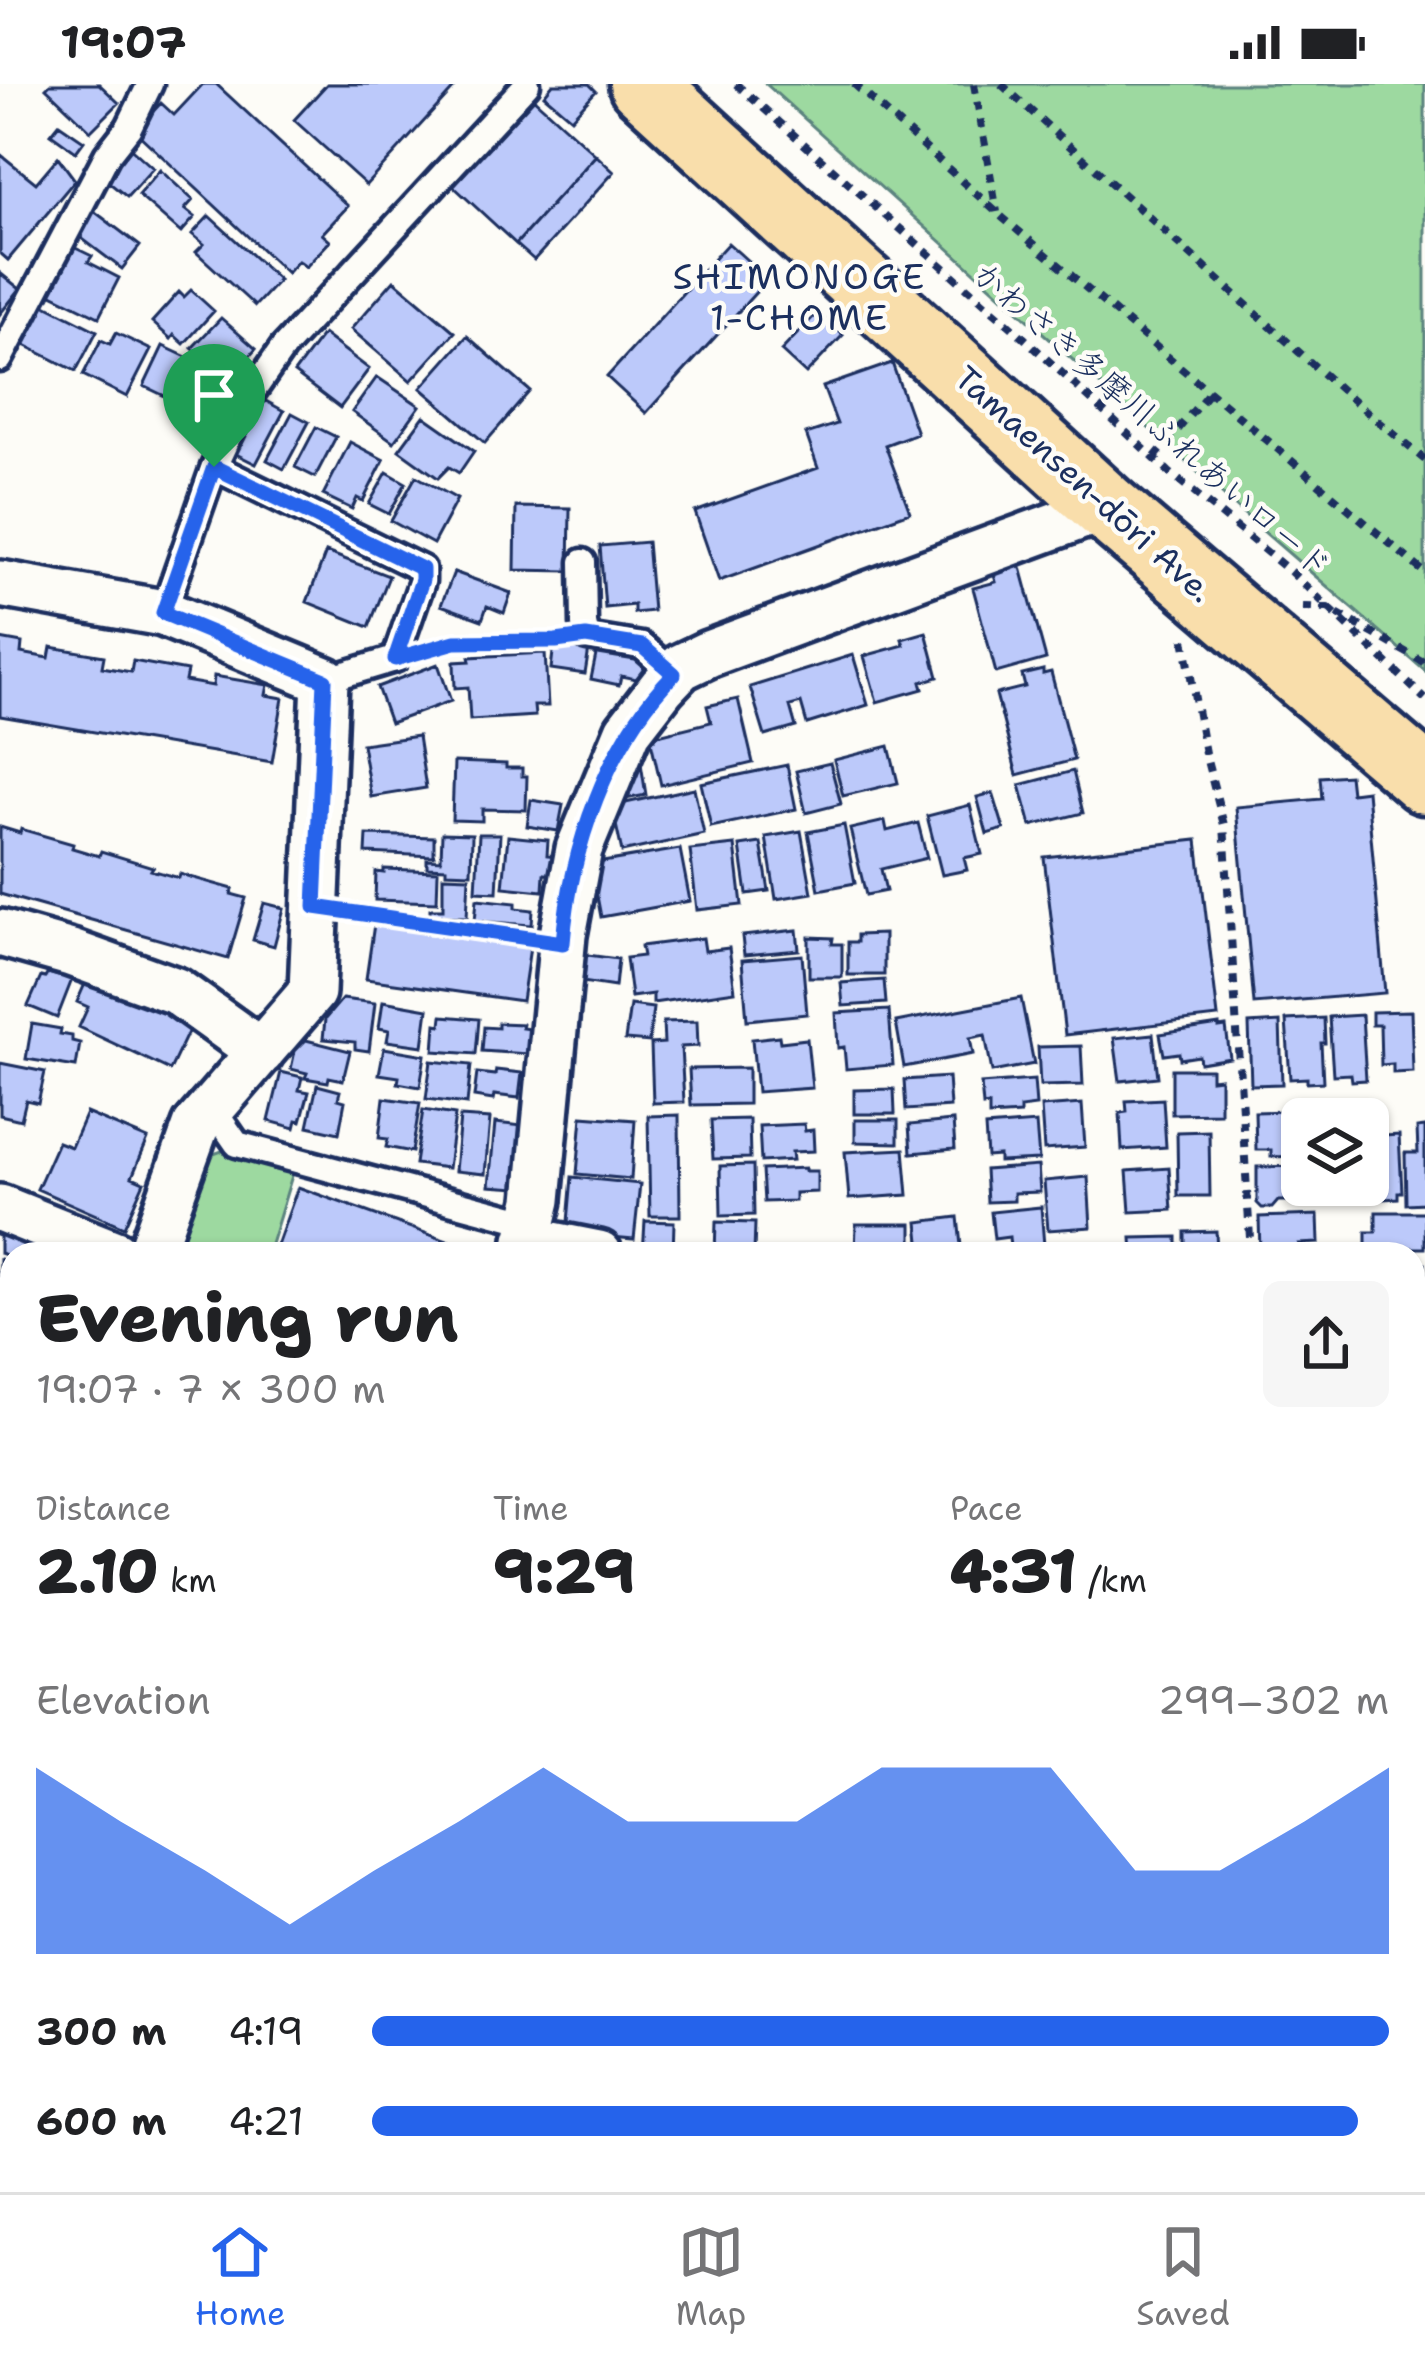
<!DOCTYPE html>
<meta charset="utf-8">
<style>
body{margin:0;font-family:"Shantell Sans","Klee One",sans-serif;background:#f6f6f6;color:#202124;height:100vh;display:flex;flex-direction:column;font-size:45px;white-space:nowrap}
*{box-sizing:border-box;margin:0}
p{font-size:39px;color:#757577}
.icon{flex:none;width:66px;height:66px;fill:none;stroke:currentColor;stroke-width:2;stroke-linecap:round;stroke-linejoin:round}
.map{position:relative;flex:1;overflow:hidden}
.sheet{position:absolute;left:0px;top:1158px;width:1425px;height:951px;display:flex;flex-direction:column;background:#fff;border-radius:36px 36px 0 0;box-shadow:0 3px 9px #0004}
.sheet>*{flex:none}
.fabs{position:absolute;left:1281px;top:1014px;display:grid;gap:24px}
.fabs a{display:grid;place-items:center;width:108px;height:108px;border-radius:18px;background:#fff;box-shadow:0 3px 9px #0004;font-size:60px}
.pin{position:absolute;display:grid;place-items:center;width:102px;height:102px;color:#fff;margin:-123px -51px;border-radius:50% 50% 50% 0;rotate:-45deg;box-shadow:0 0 12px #0007}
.pin .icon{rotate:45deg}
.round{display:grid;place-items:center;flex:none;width:126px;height:126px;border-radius:18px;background:#f6f6f6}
.overview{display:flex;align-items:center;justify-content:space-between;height:204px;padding:0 36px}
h1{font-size:66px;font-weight:800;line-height:90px}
.stats{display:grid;grid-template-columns:repeat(3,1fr);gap:18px;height:204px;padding:12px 36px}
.stats div{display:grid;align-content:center}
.stats b{font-size:60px;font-weight:800}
.stats small{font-size:33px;font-weight:400}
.stats p{font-size:33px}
.chart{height:336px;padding:24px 36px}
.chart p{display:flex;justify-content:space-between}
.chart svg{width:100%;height:216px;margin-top:12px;fill:#2563eb;opacity:.7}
ul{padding:0 36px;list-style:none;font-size:39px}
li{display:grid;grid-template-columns:192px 144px 1fr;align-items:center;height:90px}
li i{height:30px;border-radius:15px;background:#2563eb}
.status{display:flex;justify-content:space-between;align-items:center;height:84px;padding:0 60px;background:#fff;direction:ltr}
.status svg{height:33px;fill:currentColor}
.tab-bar{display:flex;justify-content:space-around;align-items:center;height:168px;border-top:3px solid #e0e0e0;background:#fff;font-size:33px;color:#757577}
.tab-bar a{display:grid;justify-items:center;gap:6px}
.tab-bar .on{color:#2563eb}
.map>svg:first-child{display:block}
.green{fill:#9dd9a0;stroke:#5c847f;stroke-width:3}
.building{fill:#bcc9fa;stroke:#1b2f5e;stroke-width:3}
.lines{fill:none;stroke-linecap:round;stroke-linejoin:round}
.lane-casing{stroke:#1b2f5e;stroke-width:33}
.street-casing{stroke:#1b2f5e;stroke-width:54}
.primary-casing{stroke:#1b2f5e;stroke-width:75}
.path{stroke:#1b2f5e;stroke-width:8;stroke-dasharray:9 9;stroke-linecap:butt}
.lane{stroke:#fdfcf7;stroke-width:24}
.street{stroke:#fdfcf7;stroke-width:45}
.primary{stroke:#f9deab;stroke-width:66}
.route-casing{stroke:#fff;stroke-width:24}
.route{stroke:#2563eb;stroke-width:15}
.labels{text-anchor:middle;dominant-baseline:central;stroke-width:9;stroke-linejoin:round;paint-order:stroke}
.street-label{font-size:33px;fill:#1b2f5e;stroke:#fdfcf7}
.neighbourhood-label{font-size:36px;letter-spacing:3px;fill:#1b2f5e;stroke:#fdfcf7}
</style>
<div class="status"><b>19:07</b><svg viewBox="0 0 49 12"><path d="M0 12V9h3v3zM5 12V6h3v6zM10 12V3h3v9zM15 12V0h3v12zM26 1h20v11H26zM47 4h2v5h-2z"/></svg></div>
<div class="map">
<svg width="1425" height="2108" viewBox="0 0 1425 2108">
<rect width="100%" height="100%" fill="#fdfcf7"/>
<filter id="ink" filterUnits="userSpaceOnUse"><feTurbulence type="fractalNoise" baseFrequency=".00833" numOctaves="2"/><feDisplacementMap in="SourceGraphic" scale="24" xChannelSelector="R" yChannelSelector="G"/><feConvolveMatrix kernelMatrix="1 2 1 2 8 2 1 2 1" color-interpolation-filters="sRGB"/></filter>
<g filter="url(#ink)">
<path class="green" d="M 766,0 L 1425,0 L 1425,587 L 1262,446 Z
M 227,1065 L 294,1085 L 268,1170 L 183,1170 L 176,1150 L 203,1074 Z"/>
<path class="building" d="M 50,0 L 99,0 L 119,19 L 91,47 L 46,4 Z
M 203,0 L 216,0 L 348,122 L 322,150 L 330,157 L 306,183 L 298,177 L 287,189 L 135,47 L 161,19 L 174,31 Z
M 327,0 L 458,0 L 366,101 L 294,36 Z
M 553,0 L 589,0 L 596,7 L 571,34 L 544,11 Z
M 532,13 L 596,71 L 516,160 L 452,101 Z
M 59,40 L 84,57 L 76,68 L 51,50 Z
M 125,59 L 153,84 L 127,113 L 102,93 Z
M 0,70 L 36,99 L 58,73 L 75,96 L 8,176 L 0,169 Z
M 596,71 L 614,88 L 534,176 L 516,160 Z
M 160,86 L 193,116 L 185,125 L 195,133 L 181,149 L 138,111 Z
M 90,124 L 140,162 L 122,185 L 72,147 Z
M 209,132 L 279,196 L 255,222 L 196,168 L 204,160 L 192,150 Z
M 65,159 L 92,172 L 88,178 L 119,194 L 99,233 L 42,205 Z
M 728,159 L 768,195 L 646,329 L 607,293 Z
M 0,189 L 20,205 L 0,230 Z
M 394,196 L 455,248 L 411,297 L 351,245 Z
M 191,206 L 214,227 L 184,260 L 174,251 L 171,255 L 152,238 L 179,208 L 184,213 Z
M 36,216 L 97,247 L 76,287 L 15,256 Z
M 818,228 L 843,251 L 806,290 L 781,267 Z
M 221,234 L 256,265 L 235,289 L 217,272 L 210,281 L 192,264 Z
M 116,249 L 151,266 L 127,313 L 83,291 L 101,256 L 110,260 Z
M 323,250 L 369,285 L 340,324 L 294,289 Z
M 467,252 L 530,307 L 485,359 L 421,304 Z
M 163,262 L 227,292 L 207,332 L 144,302 Z
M 892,279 L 917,349 L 885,361 L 910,428 L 719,497 L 695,428 L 818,384 L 806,350 L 837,340 L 823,303 Z
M 377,293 L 420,322 L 394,358 L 352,328 Z
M 264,316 L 284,327 L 256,380 L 232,368 L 237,358 L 242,360 Z
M 292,329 L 309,338 L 284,385 L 267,376 Z
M 424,332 L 474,367 L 459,389 L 449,383 L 438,394 L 399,366 Z
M 316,343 L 336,353 L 315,393 L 295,383 Z
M 350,358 L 384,376 L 363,417 L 357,414 L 352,425 L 323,411 Z
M 387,388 L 406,399 L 389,430 L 369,420 Z
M 416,392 L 457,415 L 433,460 L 391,437 Z
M 516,423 L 570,424 L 569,487 L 515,486 Z
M 647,458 L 653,527 L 634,529 L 634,521 L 605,524 L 600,462 Z
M 326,468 L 389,492 L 369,543 L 307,518 Z
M 1019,476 L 1046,575 L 996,589 L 973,504 L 996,498 L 992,484 Z
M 454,488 L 511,509 L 504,529 L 487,522 L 482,536 L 441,521 Z
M 926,548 L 938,593 L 921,598 L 923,605 L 877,618 L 864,572 L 904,561 L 902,555 Z
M 0,555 L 22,559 L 21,569 L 49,574 L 51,563 L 104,572 L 102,583 L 131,588 L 133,577 L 187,587 L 185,597 L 213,602 L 214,592 L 268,601 L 266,611 L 283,614 L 272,678 L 0,632 Z
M 554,560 L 589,565 L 585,590 L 551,585 Z
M 597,566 L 645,576 L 641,596 L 621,592 L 619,601 L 591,595 Z
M 545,569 L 548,622 L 534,622 L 535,632 L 470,636 L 468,603 L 455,604 L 454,578 L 470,577 L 469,573 Z
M 853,571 L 868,621 L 807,640 L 801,619 L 790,622 L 796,643 L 765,652 L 750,603 Z
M 438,580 L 451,617 L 390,639 L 377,603 Z
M 1043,586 L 1043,590 L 1051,588 L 1074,676 L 1017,691 L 996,610 L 1025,603 L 1022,591 Z
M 738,615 L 753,679 L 661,701 L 650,653 L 711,638 L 707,622 Z
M 418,652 L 426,704 L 371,713 L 362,660 Z
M 889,662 L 898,699 L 843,712 L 834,676 Z
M 639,667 L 646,711 L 625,715 L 621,692 Z
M 454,678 L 506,680 L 506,684 L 522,684 L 522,692 L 527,692 L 526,726 L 482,725 L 482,737 L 452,736 Z
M 830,679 L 841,720 L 806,729 L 796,687 Z
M 787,681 L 796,725 L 711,743 L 701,699 Z
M 1073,687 L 1083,729 L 1031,742 L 1020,701 Z
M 1349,691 L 1351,709 L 1367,707 L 1385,909 L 1254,920 L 1236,723 L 1322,715 L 1320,693 Z
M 694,704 L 704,750 L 622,768 L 612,722 Z
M 993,709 L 1004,745 L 987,750 L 977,713 Z
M 531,716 L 563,721 L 558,747 L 527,742 Z
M 970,721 L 982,770 L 964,774 L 967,786 L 942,791 L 927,732 Z
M 885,737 L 887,747 L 918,739 L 927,774 L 881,785 L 886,807 L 866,811 L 850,745 Z
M 844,741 L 855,799 L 819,806 L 808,748 Z
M 0,743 L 20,749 L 21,745 L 73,760 L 72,764 L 99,772 L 101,767 L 153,783 L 151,786 L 179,794 L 180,790 L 233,805 L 231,810 L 246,814 L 228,875 L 0,810 Z
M 801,747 L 812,809 L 776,815 L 766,753 Z
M 442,749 L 472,750 L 471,789 L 446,788 L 446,784 L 427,783 L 427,775 L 441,776 Z
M 479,750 L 500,750 L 497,808 L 476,807 Z
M 367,751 L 434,753 L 434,772 L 366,769 Z
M 508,752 L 548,756 L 547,771 L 557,772 L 555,791 L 544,790 L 543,807 L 503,803 Z
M 1197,756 L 1218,933 L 1065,951 L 1044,773 Z
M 761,759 L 769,807 L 747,810 L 740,762 Z
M 735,761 L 742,821 L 697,826 L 690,766 Z
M 680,765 L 690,817 L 601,833 L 591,780 Z
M 384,785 L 438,787 L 437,818 L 375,816 L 376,788 L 384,789 Z
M 443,792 L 469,793 L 467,833 L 430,832 L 430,825 L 443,825 Z
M 477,815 L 516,819 L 516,824 L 533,826 L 532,841 L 475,837 Z
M 264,819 L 284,824 L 274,862 L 253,856 Z
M 374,840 L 530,863 L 522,917 L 366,895 Z
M 797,846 L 799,866 L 744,871 L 742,852 Z
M 884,850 L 884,891 L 848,891 L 848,858 L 857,858 L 857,851 Z
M 809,853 L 833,854 L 832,860 L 842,860 L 842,893 L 809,893 Z
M 703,854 L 705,867 L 729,864 L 735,907 L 653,919 L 653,910 L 631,913 L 626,874 L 643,872 L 641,862 Z
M 580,870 L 618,875 L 615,903 L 576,897 Z
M 802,871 L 807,930 L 747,936 L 742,876 Z
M 59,888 L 73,893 L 57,934 L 28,922 L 41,893 L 45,894 L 48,889 L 58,892 Z
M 88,893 L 191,942 L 170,986 L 79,943 L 88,923 L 77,918 Z
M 884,896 L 886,919 L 843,922 L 841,899 Z
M 1021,914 L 1034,980 L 992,988 L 985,951 L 970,954 L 973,970 L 904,983 L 896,938 Z
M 342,915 L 375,919 L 369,967 L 355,965 L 355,958 L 323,955 L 325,935 Z
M 383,917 L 428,925 L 423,962 L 387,957 L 389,946 L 379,944 Z
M 630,921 L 653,924 L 649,958 L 625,956 Z
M 889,926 L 893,981 L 846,985 L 844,963 L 838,964 L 836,929 Z
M 1411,927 L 1413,988 L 1393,989 L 1393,980 L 1381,981 L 1380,941 L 1372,941 L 1372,928 Z
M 1362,931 L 1366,996 L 1352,997 L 1351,990 L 1333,991 L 1329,933 Z
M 442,932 L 479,935 L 476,970 L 434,967 L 436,940 L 441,941 Z
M 1324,934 L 1325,959 L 1321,959 L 1323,998 L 1307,999 L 1307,994 L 1290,995 L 1286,936 Z
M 697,937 L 698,962 L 681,963 L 684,1018 L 653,1019 L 651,960 L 664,959 L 663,938 Z
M 1280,938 L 1282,1000 L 1251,1001 L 1249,940 Z
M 498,939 L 523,940 L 522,944 L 530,945 L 528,970 L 482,967 L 484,943 L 498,944 Z
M 32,940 L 61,945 L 60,950 L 72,952 L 72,957 L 80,959 L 76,983 L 26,975 Z
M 1219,941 L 1219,944 L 1226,943 L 1230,974 L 1200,979 L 1199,972 L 1180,975 L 1179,969 L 1164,971 L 1160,950 Z
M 1153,950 L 1158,993 L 1120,997 L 1114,954 Z
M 779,952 L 780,958 L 807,955 L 812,1004 L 757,1008 L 752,955 Z
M 306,956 L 350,967 L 343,996 L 329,993 L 328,998 L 305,994 L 307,989 L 291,985 L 295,967 Z
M 1081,962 L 1083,1001 L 1040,1002 L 1038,963 Z
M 384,964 L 425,971 L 420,1003 L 398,999 L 399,993 L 379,990 Z
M 431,977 L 471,981 L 467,1020 L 426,1015 Z
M 0,979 L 45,988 L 38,1019 L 26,1016 L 21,1036 L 0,1031 Z
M 748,984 L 748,1020 L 691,1021 L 689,985 Z
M 1172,985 L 1211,985 L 1211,995 L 1220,994 L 1220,1029 L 1172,1030 Z
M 496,986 L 522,989 L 519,1014 L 494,1011 L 493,1016 L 474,1013 L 477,989 L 495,991 Z
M 281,988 L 302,993 L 299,1006 L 309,1008 L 301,1037 L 297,1036 L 295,1044 L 269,1037 Z
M 948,993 L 950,1023 L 906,1026 L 904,996 Z
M 1034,996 L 1036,1022 L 1020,1024 L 1020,1030 L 989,1032 L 989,1021 L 983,1022 L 981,1000 Z
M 317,1001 L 340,1007 L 338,1015 L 345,1017 L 339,1049 L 308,1042 Z
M 894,1005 L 895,1030 L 854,1030 L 854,1006 Z
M 384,1014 L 420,1019 L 412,1068 L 386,1063 L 388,1055 L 379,1054 Z
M 1163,1015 L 1166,1063 L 1122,1066 L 1120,1029 L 1127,1028 L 1126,1017 Z
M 1082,1020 L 1085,1063 L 1044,1066 L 1041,1023 Z
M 423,1026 L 455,1031 L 448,1084 L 415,1080 Z
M 1285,1027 L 1285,1044 L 1302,1044 L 1302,1072 L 1271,1073 L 1271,1066 L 1256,1066 L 1255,1028 Z
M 86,1029 L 148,1055 L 132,1093 L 144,1098 L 124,1143 L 37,1105 L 58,1058 L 71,1063 Z
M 679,1031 L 680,1132 L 650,1132 L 648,1032 Z
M 582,1032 L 635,1036 L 631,1095 L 577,1090 Z
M 460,1033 L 490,1035 L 485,1090 L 455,1087 Z
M 749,1035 L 750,1074 L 713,1075 L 711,1036 Z
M 855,1036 L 898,1036 L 898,1059 L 855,1058 Z
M 953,1037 L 955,1065 L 911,1069 L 909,1041 Z
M 495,1039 L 523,1042 L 517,1104 L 489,1102 Z
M 1036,1039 L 1039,1076 L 999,1078 L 999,1072 L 987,1073 L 985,1043 Z
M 804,1040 L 805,1047 L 813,1046 L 814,1067 L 792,1068 L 793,1076 L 761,1078 L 759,1042 Z
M 1425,1043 L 1425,1119 L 1406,1120 L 1405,1069 L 1418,1069 L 1417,1044 Z
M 1209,1047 L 1210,1112 L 1178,1112 L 1177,1048 Z
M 1399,1051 L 1402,1108 L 1398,1108 L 1398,1114 L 1384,1115 L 1384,1109 L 1363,1109 L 1363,1101 L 1368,1101 L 1368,1053 Z
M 904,1065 L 908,1111 L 849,1115 L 845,1068 Z
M 753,1081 L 754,1131 L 721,1132 L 720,1082 Z
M 1038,1082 L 1040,1108 L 1014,1109 L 1014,1117 L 987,1118 L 985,1086 Z
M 1302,1082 L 1302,1101 L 1321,1101 L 1321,1111 L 1295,1112 L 1295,1117 L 1278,1117 L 1272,1124 L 1262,1124 L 1257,1119 L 1257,1083 Z
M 805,1084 L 805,1087 L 817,1087 L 817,1108 L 795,1109 L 795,1117 L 764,1118 L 762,1086 Z
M 1169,1084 L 1172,1126 L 1130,1128 L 1127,1087 Z
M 572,1093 L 640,1100 L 634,1155 L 567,1149 Z
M 1088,1093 L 1091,1143 L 1048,1146 L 1044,1097 Z
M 298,1103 L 478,1168 L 477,1170 L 274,1170 Z
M 1041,1123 L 1044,1162 L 1010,1164 L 1009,1153 L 994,1155 L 991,1128 Z
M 1376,1128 L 1425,1128 L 1425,1164 L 1366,1164 L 1366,1148 L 1376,1148 Z
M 1318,1131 L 1319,1159 L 1299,1160 L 1299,1167 L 1260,1168 L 1259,1133 Z
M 958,1133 L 961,1162 L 921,1167 L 918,1138 Z
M 645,1137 L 674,1138 L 673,1170 L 643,1170 Z
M 716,1138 L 755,1139 L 754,1170 L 715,1170 Z
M 0,1139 L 45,1153 L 40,1170 L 12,1170 L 12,1173 L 0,1169 Z
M 856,1140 L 912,1140 L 912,1170 L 855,1170 Z
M 1216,1147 L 1217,1170 L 1185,1170 L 1185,1148 Z
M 1177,1153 L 1177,1170 L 1133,1170 L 1132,1154 Z
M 0,1175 L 12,1179 L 12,1216 L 6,1235 L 0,1233 Z
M 1413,1180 L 1425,1180 L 1425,1227 L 1413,1227 Z
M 0,1267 L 12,1269 L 12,1321 L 0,1320 Z
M 0,1352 L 12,1354 L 9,1407 L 0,1406 Z
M 1413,1578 L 1425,1579 L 1425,1674 L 1413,1673 Z
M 1413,1674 L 1425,1674 L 1425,1732 L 1413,1732 Z
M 1413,1739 L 1425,1739 L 1425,1835 L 1413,1834 Z
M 1413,1991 L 1425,1993 L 1425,2048 L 1413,2047 Z
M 18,2097 L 115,2097 L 115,2108 L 18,2108 Z
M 172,2097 L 231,2097 L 230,2108 L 172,2108 Z
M 243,2097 L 302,2097 L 302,2108 L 243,2108 Z
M 310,2097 L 362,2097 L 361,2108 L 310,2108 Z
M 533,2097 L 768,2097 L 767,2108 L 532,2108 Z
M 861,2097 L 891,2097 L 904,2100 L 902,2108 L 859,2108 Z
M 925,2097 L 937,2097 L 968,2104 L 967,2108 L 922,2108 Z"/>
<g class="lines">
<defs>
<path id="lane" d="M 0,275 L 107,71 L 129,43 L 150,0
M 214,383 L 422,485 L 422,497 L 395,575 L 325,596
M 583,478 L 584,540 L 587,553 L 642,562 L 674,590
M 163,529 L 214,383 L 242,323 L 283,264 L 527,0
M 212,1024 L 237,1060 L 532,1139
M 822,2108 L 824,2097"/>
<path id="street" d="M 0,500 L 163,529 L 325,596 L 312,908 L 196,1042 L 150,1170
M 0,849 L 71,869 L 176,907 L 261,968
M 0,1124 L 115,1170
M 528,1156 L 599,1170
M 525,1170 L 538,1116 L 563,851 L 579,765 L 628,647 L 662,603 L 681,583 L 708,570 L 1106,423
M 1413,1248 L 1425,1249
M 1413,1869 L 1425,1875
M 145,2108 L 145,2097
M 481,2108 L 482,2097
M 1294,2108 L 1297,2097"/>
<path id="primary" d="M 643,0 L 1106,423 L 1425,696"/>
</defs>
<use href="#lane" class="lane-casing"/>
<use href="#street" class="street-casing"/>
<use href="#primary" class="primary-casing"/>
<path class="path" d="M 736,0 L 1023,253 L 1169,388 L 1291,488 L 1425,615
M 854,0 L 1003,134 L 1425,489
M 974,0 L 997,128
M 1001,0 L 1340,305 L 1425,376
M 1155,373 L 1210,307
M 1303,523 L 1328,524 L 1425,579
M 1184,555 L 1205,669 L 1224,741 L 1251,1170
M 431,565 L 455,558 L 559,557
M 357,829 L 526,853
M 1413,2064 L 1425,2066"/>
<use href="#lane" class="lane"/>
<use href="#street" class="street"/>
<use href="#primary" class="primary"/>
</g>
</g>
<g class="lines" filter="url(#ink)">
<defs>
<path id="route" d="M 214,383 L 422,485 L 422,496 L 395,575 L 455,558 L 556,557 L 586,553 L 642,562 L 674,590 C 608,656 570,766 563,859 L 315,823 L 325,596 L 163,529 Z"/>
</defs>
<use href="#route" class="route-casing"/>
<use href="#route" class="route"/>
</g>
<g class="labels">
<g class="street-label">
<text transform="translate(1152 336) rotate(41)">かわさき多摩川ふれあいロード</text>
<text transform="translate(1084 400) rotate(42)">Tamaensen-dōri Ave.</text>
</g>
<g class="neighbourhood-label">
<text x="800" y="192">SHIMONOGE<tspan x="800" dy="41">1-CHOME</tspan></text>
</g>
</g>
</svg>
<div class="fabs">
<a><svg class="icon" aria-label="layers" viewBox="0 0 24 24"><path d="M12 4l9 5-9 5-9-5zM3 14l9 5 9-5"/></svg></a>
</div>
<div class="pin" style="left:214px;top:383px;background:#1e9e55"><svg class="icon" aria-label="arrive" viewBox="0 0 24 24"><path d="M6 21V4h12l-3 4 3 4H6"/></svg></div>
<section class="sheet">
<div class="overview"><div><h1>Evening run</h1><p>19:07 · 7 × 300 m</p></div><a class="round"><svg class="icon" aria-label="share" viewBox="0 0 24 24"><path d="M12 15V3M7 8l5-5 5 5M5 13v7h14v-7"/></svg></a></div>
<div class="stats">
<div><p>Distance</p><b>2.10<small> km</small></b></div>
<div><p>Time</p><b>9:29</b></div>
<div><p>Pace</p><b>4:31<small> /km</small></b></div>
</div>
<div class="chart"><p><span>Elevation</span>299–302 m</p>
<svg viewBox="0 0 160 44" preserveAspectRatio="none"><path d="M0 44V6L10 17L20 27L30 38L40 27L50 17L60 6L70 17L80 17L90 17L100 6L110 6L120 6L130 27L140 27L150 17L160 6V44z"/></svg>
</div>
<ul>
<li><b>300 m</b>4:19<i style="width:100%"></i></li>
<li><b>600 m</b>4:21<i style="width:97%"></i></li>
</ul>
</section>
</div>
<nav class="tab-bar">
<a class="on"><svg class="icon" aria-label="home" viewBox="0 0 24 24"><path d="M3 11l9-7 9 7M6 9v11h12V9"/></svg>Home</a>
<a><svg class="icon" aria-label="map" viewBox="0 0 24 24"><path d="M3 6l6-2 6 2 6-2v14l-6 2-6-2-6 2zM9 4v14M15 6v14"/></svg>Map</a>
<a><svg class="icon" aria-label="saved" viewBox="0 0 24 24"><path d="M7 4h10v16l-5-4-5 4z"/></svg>Saved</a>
</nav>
